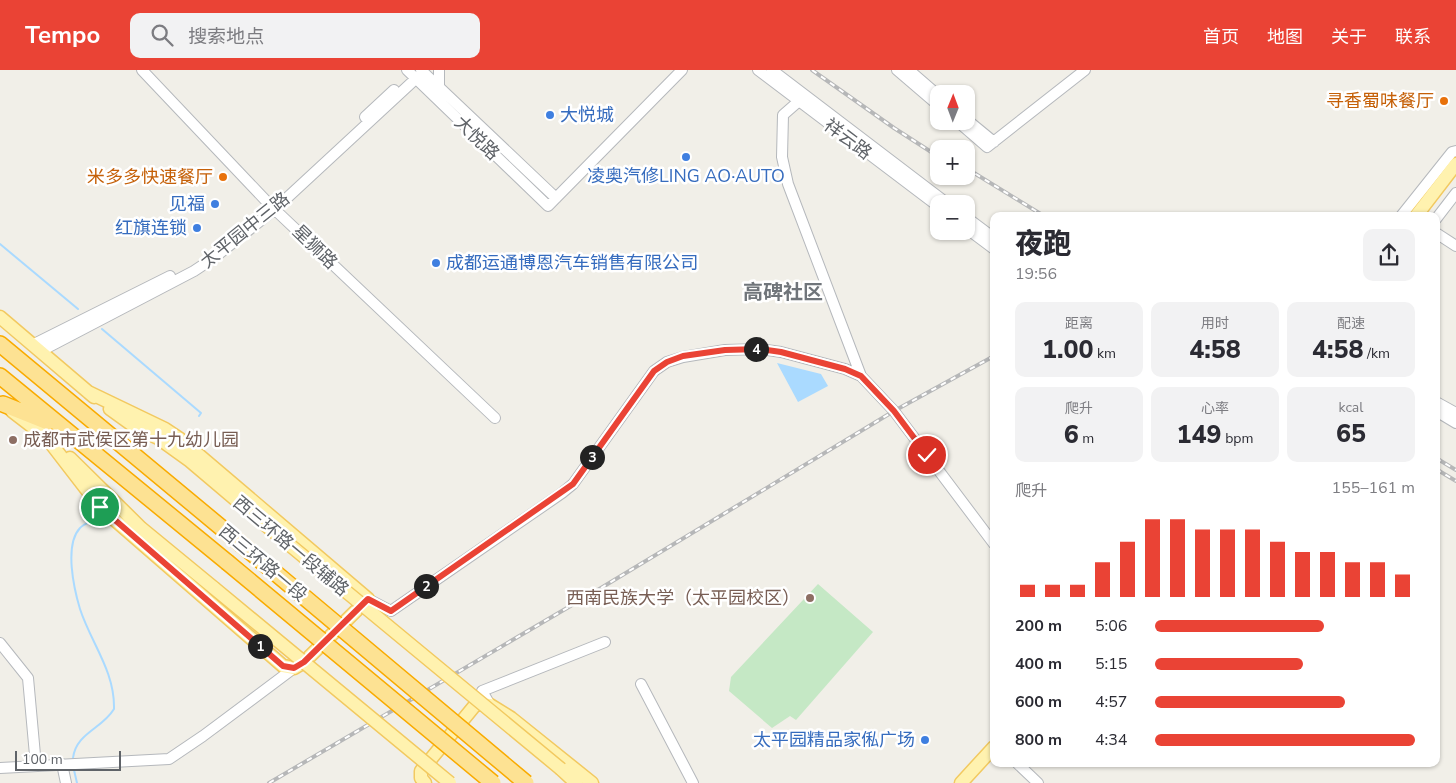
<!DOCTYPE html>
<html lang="zh">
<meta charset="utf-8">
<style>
body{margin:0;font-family:"Nunito Sans","Noto Sans SC",sans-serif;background:#f2f2f3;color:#2b2b33;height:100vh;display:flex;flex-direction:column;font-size:19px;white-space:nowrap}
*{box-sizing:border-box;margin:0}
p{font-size:16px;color:#7c7c81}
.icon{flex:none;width:28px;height:28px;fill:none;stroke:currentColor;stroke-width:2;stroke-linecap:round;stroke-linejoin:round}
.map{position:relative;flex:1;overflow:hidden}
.drawer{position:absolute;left:990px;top:142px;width:450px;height:555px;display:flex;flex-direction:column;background:#fff;border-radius:10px;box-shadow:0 1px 4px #0004}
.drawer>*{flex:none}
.needle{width:32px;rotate:1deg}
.tools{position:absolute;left:930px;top:15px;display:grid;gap:10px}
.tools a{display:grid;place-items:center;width:45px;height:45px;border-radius:10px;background:#fff;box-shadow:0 1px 4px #0004;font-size:25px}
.scale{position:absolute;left:15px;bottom:12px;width:106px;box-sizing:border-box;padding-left:5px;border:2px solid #5f6368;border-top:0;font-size:14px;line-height:18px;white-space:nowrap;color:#5f6368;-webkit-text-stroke:4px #fff;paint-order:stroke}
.pin{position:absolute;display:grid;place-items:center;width:42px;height:42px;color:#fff;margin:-21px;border:2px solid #fff;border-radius:50%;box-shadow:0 1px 5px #0007}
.km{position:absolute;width:25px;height:25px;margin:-12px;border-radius:50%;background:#222;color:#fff;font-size:14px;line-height:25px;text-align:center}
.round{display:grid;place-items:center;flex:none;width:52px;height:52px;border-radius:10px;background:#f2f2f3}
.summary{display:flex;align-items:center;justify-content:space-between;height:85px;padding:0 25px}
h1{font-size:28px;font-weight:800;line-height:38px}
.figures{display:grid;grid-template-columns:repeat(3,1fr);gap:8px;height:85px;padding:5px 25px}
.figures div{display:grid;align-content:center;border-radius:10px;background:#f2f2f3;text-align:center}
.figures b{font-size:25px;font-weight:800}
.figures small{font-size:14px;font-weight:400}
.figures p{font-size:14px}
.chart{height:140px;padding:10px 25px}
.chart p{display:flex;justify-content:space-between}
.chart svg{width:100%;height:90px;margin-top:5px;stroke:#ea4335;stroke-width:6}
ul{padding:0 25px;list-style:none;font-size:16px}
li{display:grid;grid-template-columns:80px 60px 1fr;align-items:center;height:38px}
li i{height:12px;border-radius:6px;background:#ea4335}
header{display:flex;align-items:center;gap:30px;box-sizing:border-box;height:70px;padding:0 25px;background:#ea4335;color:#fff}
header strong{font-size:24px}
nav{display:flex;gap:28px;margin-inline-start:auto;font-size:18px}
.search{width:350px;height:45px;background:#f2f2f3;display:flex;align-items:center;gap:12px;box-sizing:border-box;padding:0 18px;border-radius:10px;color:#7c7c81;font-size:19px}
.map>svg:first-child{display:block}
.green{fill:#c5e8c5}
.water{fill:#aadaff}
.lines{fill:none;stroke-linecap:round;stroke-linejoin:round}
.stream{stroke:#aadaff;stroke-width:2}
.minor-casing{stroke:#b5b8bc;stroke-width:12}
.major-casing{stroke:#f2c960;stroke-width:15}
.highway-casing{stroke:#f9ab00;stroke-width:18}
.minor{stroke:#fff;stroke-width:10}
.major{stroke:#fff2af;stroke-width:12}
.highway{stroke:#fde293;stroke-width:15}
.rail-casing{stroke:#b6b7b8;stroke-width:4}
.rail{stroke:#fff;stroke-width:2;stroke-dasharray:5.5;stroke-linecap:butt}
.major-bridge-casing{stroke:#f2c960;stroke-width:15;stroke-linecap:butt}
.highway-bridge-casing{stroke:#f9ab00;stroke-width:18;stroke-linecap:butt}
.major-bridge{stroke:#fff2af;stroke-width:12}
.highway-bridge{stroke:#fde293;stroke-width:15}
.route-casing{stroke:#fff;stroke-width:10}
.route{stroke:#ea4335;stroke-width:6}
.food-dot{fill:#e8710a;stroke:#fff;stroke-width:2}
.shop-dot{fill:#3f7fe0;stroke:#fff;stroke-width:2}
.education-dot{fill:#8d6e63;stroke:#fff;stroke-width:2}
.labels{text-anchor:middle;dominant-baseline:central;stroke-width:5;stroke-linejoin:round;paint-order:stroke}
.food-label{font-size:18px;fill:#c56008;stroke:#fff;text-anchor:end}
.shop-label{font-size:18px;fill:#366cbe;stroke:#fff;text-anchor:end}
.street-label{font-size:18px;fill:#5f6368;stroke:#fff}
.education-label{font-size:18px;fill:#785e54;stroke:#fff;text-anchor:start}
.quarter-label{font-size:20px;font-weight:bold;fill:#70757a;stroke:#fff}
</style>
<header>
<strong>Tempo</strong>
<div class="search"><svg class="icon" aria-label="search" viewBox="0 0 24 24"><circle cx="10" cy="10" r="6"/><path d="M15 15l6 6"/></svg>搜索地点</div>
<nav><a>首页</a><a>地图</a><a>关于</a><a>联系</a></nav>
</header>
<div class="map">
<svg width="1456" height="713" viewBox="0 0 1456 713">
<rect width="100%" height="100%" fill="#f1efe8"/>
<path class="green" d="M 818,514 L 873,562 L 796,650 L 790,646 L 772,658 L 729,621 L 731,607 Z"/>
<path class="water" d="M 777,293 L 821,304 L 828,316 L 798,332 Z"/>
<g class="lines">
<path class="stream" d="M 0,174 L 78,239
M 102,259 L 201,343 L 199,346
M 73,688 C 76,663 102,659 114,639 C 115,601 91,573 80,539 C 74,519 64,475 80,458 C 83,454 90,452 94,450
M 74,700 L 77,713"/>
<defs>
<path id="minor" d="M 142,0 L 270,135 L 495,348
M 407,0 L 548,136 L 682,0
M 421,0 L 556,128
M 439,0 L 439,18
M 758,0 L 939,137
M 772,0 L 948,134
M 897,0 L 939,36
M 909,0 L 939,26
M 799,31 L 783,45 L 782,87 L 788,114 L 861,306
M 365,47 L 394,20
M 966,49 L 994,72
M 957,51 L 987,77 L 1085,0
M 1401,146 L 1452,82 L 1456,81
M 966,147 L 994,168
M 1436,149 L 1456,123
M 966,158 L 994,179
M 1436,163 L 1456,176
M 34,274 L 170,206
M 41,281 L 194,201 L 215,187 L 275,139 L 423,2
M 1436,332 L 1456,343
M 1436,341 L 1456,353
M 368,529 L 391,541 L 562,423 L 573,414 L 654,301 L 667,292 L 683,287 L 725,280 L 760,279 L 781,282 L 845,299 L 861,306 L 894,341 L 994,474
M 0,573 L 28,608 L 36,696
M 641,614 L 693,713
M 490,635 L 482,621 L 605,572
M 62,694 L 66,713
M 1018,694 L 1038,713
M 0,698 L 169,689 L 203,666 L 294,598"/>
<path id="major" d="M 1416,146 L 1456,94
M 0,247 L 94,327
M 110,339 L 135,357 L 158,368 L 190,391 L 268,457
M 12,341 L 51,371
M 46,367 L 100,437 L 283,596 L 294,598 L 304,592 L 368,529 L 180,369 L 165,359 L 88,322
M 70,388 L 141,458 L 214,518
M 561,699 L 576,713
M 425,713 L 421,708 L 421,701 L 476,634 L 490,635 L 511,648 L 592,713
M 961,713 L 994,677"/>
<path id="highway" d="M 0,274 L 241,474
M 0,306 L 227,492
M 3,334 L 48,352"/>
</defs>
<use href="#minor" class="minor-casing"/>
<use href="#major" class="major-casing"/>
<use href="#highway" class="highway-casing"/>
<use href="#minor" class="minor"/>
<use href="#major" class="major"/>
<use href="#highway" class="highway"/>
<defs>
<path id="rail" d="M 812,0 L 894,58 L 939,87
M 966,98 L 1044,146
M 1436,388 L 1456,400
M 1436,399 L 1456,411
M 269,713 L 596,521 L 894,341 L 994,286"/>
</defs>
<use href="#rail" class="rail-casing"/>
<use href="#rail" class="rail"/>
<defs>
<path id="major-bridge" d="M 268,457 L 561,699
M 214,518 L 450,713"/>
<path id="highway-bridge" d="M 241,474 L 526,713
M 227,492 L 493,713"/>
</defs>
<use href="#major-bridge" class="major-bridge-casing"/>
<use href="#highway-bridge" class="highway-bridge-casing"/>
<use href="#major-bridge" class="major-bridge"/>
<use href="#highway-bridge" class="highway-bridge"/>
</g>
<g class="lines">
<defs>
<path id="route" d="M 100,437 L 283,596 L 294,598 L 304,592 L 368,529 L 391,541 L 573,414 L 654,301 L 667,292 L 683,286 L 725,280 L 760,279 L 781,282 L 845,299 L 861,306 L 894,341 L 927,385"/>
</defs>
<use href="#route" class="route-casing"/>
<use href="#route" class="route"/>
</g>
<g class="food-dot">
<circle cx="1444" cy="31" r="5"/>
<circle cx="223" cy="107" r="5"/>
</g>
<g class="shop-dot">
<circle cx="550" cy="45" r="5"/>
<circle cx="686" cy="87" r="5"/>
<circle cx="215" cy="134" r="5"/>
<circle cx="197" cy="158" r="5"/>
<circle cx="436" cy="193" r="5"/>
<circle cx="925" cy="670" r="5"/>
</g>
<g class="education-dot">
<circle cx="13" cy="370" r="5"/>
<circle cx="810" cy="528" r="5"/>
</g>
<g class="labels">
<g class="food-label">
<text x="1434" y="31">寻香蜀味餐厅</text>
<text x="213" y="107">米多多快速餐厅</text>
</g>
<g class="shop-label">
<text x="560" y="45" text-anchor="start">大悦城</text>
<text x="686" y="106" text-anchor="middle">凌奥汽修LING AO·AUTO</text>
<text x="205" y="134">见福</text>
<text x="187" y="158">红旗连锁</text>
<text x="446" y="193" text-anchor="start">成都运通博恩汽车销售有限公司</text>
<text x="915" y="670">太平园精品家俬广场</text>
</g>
<g class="street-label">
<text transform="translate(477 68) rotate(44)">大悦路</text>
<text transform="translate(848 69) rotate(37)">祥云路</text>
<text transform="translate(245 160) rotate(-39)">太平园中三路</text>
<text transform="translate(315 177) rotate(44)">星狮路</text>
<text transform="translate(291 476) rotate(40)">西三环路一段辅路</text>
<text transform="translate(263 493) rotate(40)">西三环路一段</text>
</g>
<g class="education-label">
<text x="23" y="370">成都市武侯区第十九幼儿园</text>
<text x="800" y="528" text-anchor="end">西南民族大学（太平园校区）</text>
</g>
<g class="quarter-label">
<text x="783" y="222">高碑社区</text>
</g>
</g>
</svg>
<div class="tools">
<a><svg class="needle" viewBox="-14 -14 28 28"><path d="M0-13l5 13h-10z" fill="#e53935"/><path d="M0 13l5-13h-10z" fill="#7c7c81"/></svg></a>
<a>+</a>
<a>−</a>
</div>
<div class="scale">100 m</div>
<div class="pin" style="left:100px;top:437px;background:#1e9e55"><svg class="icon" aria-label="arrive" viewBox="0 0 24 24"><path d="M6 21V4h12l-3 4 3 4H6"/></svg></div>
<div class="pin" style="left:927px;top:385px;background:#d93025"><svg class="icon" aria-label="check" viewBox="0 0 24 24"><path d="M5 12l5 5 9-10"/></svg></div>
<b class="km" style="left:260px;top:576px">1</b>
<b class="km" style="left:426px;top:516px">2</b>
<b class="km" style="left:592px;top:387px">3</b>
<b class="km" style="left:756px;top:279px">4</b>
<section class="drawer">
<div class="summary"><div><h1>夜跑</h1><p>19:56</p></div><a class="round"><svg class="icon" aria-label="share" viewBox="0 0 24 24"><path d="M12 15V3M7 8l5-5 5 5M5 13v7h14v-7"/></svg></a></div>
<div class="figures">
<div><p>距离</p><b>1.00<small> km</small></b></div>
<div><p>用时</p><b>4:58</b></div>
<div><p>配速</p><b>4:58<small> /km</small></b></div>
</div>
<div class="figures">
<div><p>爬升</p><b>6<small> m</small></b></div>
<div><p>心率</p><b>149<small> bpm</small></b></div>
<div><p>kcal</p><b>65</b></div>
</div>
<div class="chart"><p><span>爬升</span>155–161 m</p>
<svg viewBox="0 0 160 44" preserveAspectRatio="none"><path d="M5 44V38M15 44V38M25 44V38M35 44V27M45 44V17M55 44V6M65 44V6M75 44V11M85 44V11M95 44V11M105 44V17M115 44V22M125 44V22M135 44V27M145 44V27M155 44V33"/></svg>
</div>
<ul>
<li><b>200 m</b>5:06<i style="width:65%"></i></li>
<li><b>400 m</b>5:15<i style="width:57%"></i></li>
<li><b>600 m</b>4:57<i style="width:73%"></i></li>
<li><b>800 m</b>4:34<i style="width:100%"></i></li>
</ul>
</section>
</div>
